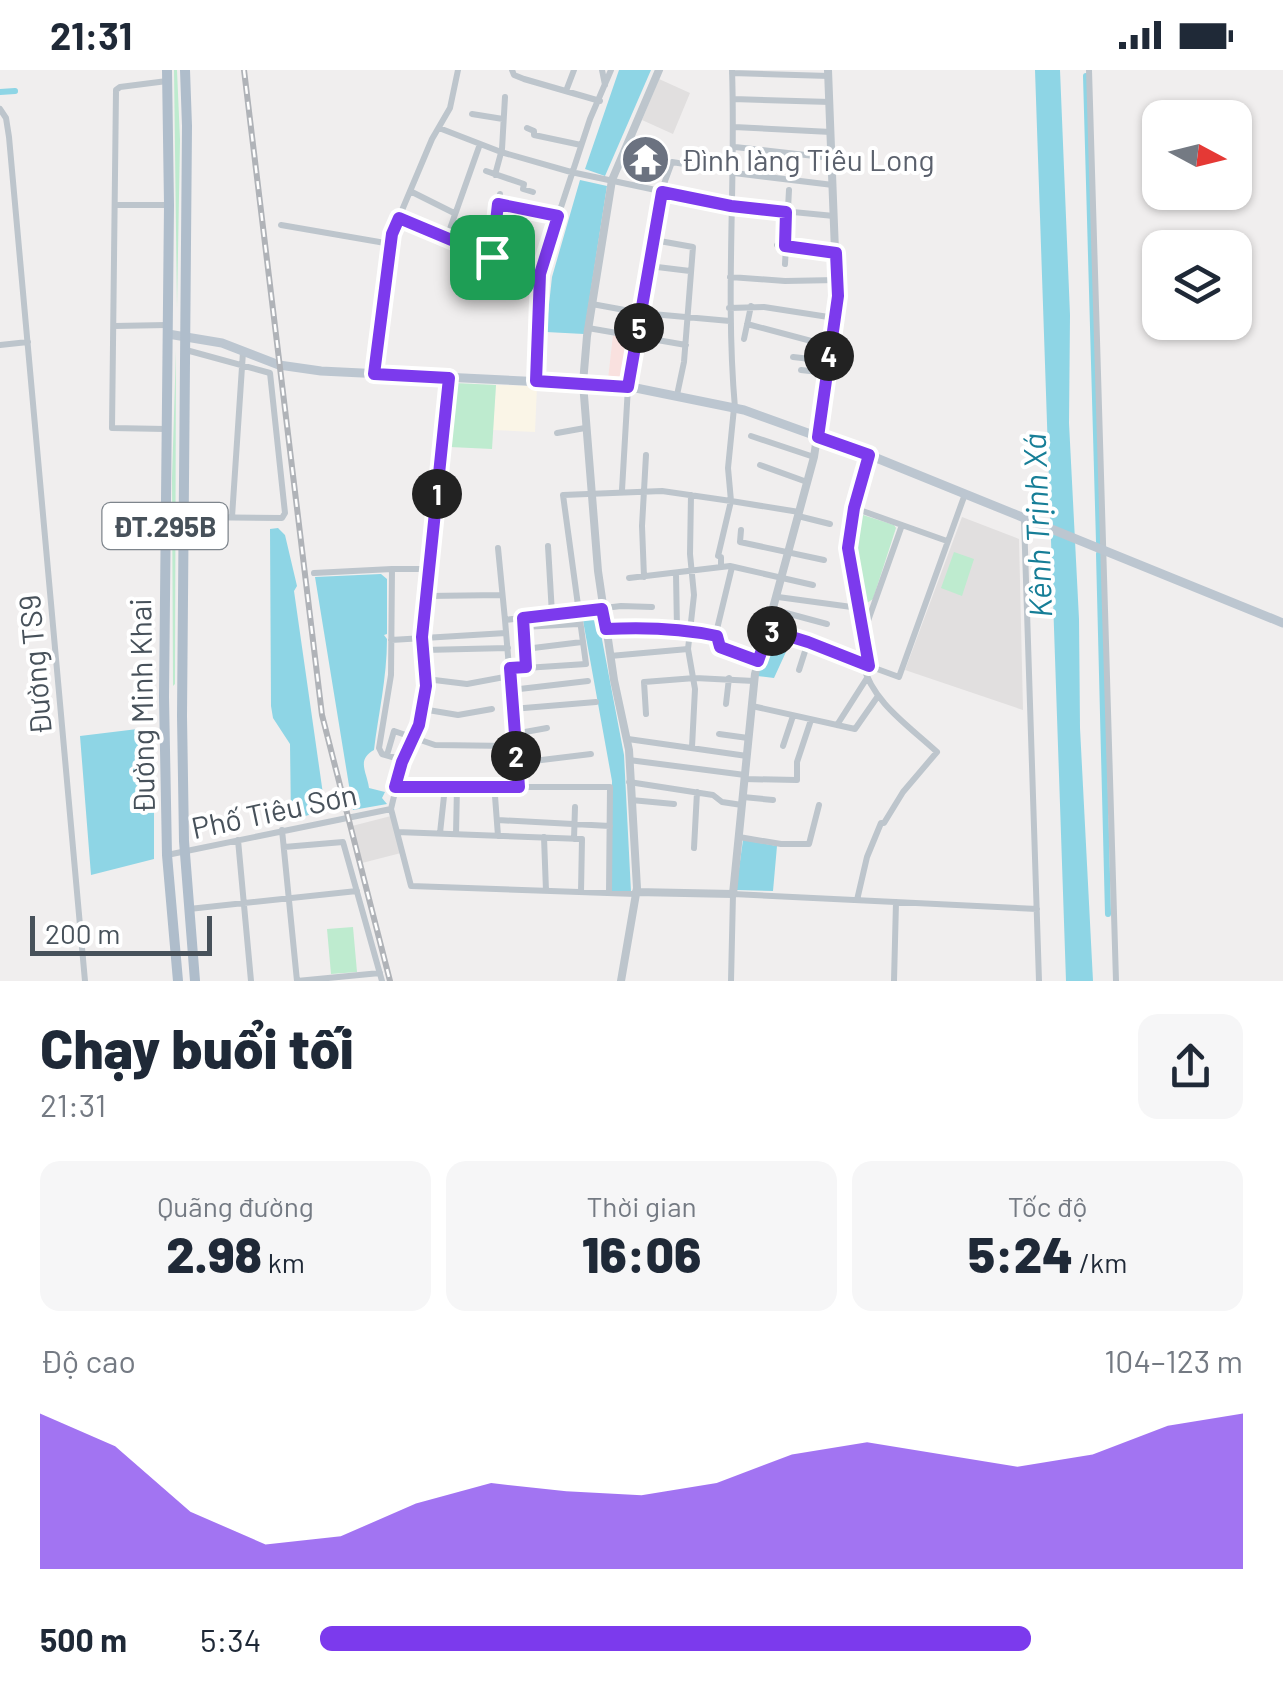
<!DOCTYPE html>
<html lang="vi">
<meta charset="utf-8">
<style>
body{margin:0;font-family:Barlow,sans-serif;background:#f6f6f7;color:#1f2937;height:100vh;display:flex;flex-direction:column;font-size:38px;white-space:nowrap}
*{box-sizing:border-box;margin:0}
p{font-size:32px;color:#747a83}
.icon{flex:none;width:55px;height:55px;fill:none;stroke:currentColor;stroke-width:2;stroke-linecap:round;stroke-linejoin:round}
.map{position:relative;height:911px;overflow:hidden}
.panel{display:flex;flex-direction:column;background:#fff;flex:1}
.panel>*{flex:none}
.needle{width:65px;rotate:97deg}
.buttons{position:absolute;left:1142px;top:30px;display:grid;gap:20px}
.buttons a{display:grid;place-items:center;width:110px;height:110px;border-radius:20px;background:#fff;box-shadow:0 2px 8px #0004;font-size:50px}
.scale{position:absolute;left:30px;bottom:25px;width:182px;box-sizing:border-box;padding-left:10px;border:5px solid #47515a;border-top:0;font-size:28px;line-height:35px;white-space:nowrap;color:#47515a;-webkit-text-stroke:8px #fff;paint-order:stroke}
.pin{position:absolute;display:grid;place-items:center;width:85px;height:85px;color:#fff;margin:-42px;border-radius:20px;box-shadow:0 5px 15px #0006}
.km{position:absolute;width:50px;height:50px;margin:-25px;border-radius:50%;background:#222;color:#fff;font-size:28px;line-height:50px;text-align:center}
.round{display:grid;place-items:center;flex:none;width:105px;height:105px;border-radius:20px;background:#f6f6f7}
.headline{display:flex;align-items:center;justify-content:space-between;height:170px;padding:0 40px}
h1{font-size:55px;font-weight:800;line-height:75px}
.stats{display:grid;grid-template-columns:repeat(3,1fr);gap:15px;height:170px;padding:10px 40px}
.stats div{display:grid;align-content:center;border-radius:20px;background:#f6f6f7;text-align:center}
.stats b{font-size:50px;font-weight:800}
.stats small{font-size:28px;font-weight:400}
.stats p{font-size:28px}
.chart{height:280px;padding:20px 40px}
.chart p{display:flex;justify-content:space-between}
.chart svg{width:100%;height:180px;margin-top:10px;fill:#7c3aed;opacity:.7}
ul{padding:0 40px;list-style:none;font-size:32px}
li{display:grid;grid-template-columns:160px 120px 1fr;align-items:center;height:75px}
li i{height:25px;border-radius:12px;background:#7c3aed}
.status{display:flex;justify-content:space-between;align-items:center;height:70px;padding:0 50px;background:#fff;direction:ltr}
.status svg{height:28px;fill:currentColor}
.map>svg:first-child{display:block}
.commercial{fill:#faf5e7}
.education{fill:#e1dfdf}
.medical{fill:#f9e1df}
.green{fill:#beebcf}
.water{fill:#8ed5e5}
.lines{fill:none;stroke-linecap:round;stroke-linejoin:round}
.canal{stroke:#8ed5e5;stroke-width:6}
.minor{stroke:#bdc5cc;stroke-width:6}
.tertiary{stroke:#bdc5cc;stroke-width:8}
.secondary{stroke:#bcc6d0;stroke-width:9}
.primary{stroke:#afbdcb;stroke-width:10}
.rail-casing{stroke:#b0b3b8;stroke-width:6}
.rail{stroke:#fff;stroke-width:2.5;stroke-dasharray:8;stroke-linecap:butt}
.route-casing{stroke:#fff;stroke-width:20}
.route{stroke:#7c3aed;stroke-width:12}
.labels{text-anchor:middle;dominant-baseline:central;stroke-width:8;stroke-linejoin:round;paint-order:stroke}
.shield{fill:#fff;stroke:#7e858c;stroke-width:2.5}
.shield-label{font-size:28px;font-weight:bold;fill:#47515a}
.worship-label{font-size:30px;fill:#5b616d;stroke:#fff;text-anchor:start}
.street-label{font-size:30px;fill:#47515a;stroke:#fff}
.water-label{font-size:32px;font-style:italic;fill:#167e97;stroke:#fff}
</style>
<div class="status"><b>21:31</b><svg viewBox="0 0 49 12"><path d="M0 12V9h3v3zM5 12V6h3v6zM10 12V3h3v9zM15 12V0h3v12zM26 1h20v11H26zM47 4h2v5h-2z"/></svg></div>
<div class="map">
<svg width="1283" height="911" viewBox="0 0 1283 911">
<rect width="100%" height="100%" fill="#f0eeee"/>
<path class="commercial" d="M 496,315 L 537,316 L 535,362 L 493,360 Z"/>
<path class="education" d="M 659,9 L 690,23 L 673,64 L 642,50 Z
M 962,447 L 1019,469 L 1023,640 L 905,600 Z
M 391,746 L 401,783 L 362,793 L 352,756 Z"/>
<path class="medical" d="M 613,265 L 636,269 L 628,310 L 608,309 Z"/>
<path class="green" d="M 174,0 L 177,0 L 180,70 L 177,239 Z
M 176,280 L 175,614 L 173,616 L 172,408 Z
M 454,313 L 496,315 L 492,379 L 450,377 Z
M 860,444 L 894,455 L 896,458 L 873,529 L 864,535 L 860,533 L 851,487 Z
M 954,482 L 974,489 L 962,526 L 941,518 Z
M 353,857 L 357,902 L 331,904 L 327,859 Z"/>
<path class="water" d="M 619,0 L 651,0 L 605,106 L 585,99 Z
M 1035,0 L 1060,0 L 1070,245 L 1069,353 L 1079,549 L 1080,658 L 1093,911 L 1066,911 Z
M 580,110 L 607,116 L 584,264 L 546,262 L 552,207 Z
M 278,458 L 285,465 L 297,516 L 294,521 L 324,731 L 323,741 L 291,750 L 290,674 L 273,648 L 271,636 L 270,459 Z
M 381,504 L 387,509 L 387,564 L 384,565 L 387,569 C 387,608 378,646 374,680 C 356,690 367,702 369,718 L 385,722 L 382,728 L 387,734 L 353,740 L 315,507 Z
M 597,543 L 624,685 L 631,822 L 611,821 L 612,711 L 582,545 Z
M 770,563 L 791,571 L 774,608 L 757,606 Z
M 154,657 L 154,789 L 91,805 L 80,666 Z
M 743,770 L 777,776 L 773,821 L 736,820 Z"/>
<g class="lines">
<path class="canal" d="M 1086,6 L 1099,472
M 0,22 L 15,21
M 1099,484 L 1108,844"/>
<path class="minor" d="M 512,0 L 514,5 L 524,9 L 600,31
M 602,0 L 605,15
M 732,0 C 736,113 725,225 735,338
M 1089,0 L 1116,911
M 732,3 L 829,6
M 566,21 L 574,0
M 733,29 L 830,32
M 0,39 L 6,48 L 9,67 L 85,911
M 472,44 L 503,49
M 734,57 L 831,62
M 439,58 L 501,82 L 571,102 L 731,136 L 834,146
M 527,58 L 534,61 L 534,65 L 581,75
M 480,74 L 446,170 L 492,187 L 500,124
M 735,77 L 832,88
M 486,101 L 524,114 L 523,119 L 533,122
M 734,103 L 833,115
M 495,105 L 502,79 L 505,27
M 410,121 L 454,143
M 498,133 L 558,146
M 116,135 L 168,135
M 399,148 L 447,167
M 281,155 L 391,174
M 654,170 L 693,177 L 684,292 L 677,325
M 777,175 L 836,183
M 785,194 L 789,120
M 649,196 L 690,201
M 730,207 L 785,211 L 837,210
M 592,234 L 641,243 L 730,251
M 729,238 L 764,237 L 835,248
M 747,254 L 830,276
M 114,256 L 167,255
M 588,258 L 686,275
M 744,269 L 751,236
M 0,275 L 28,272
M 793,287 L 828,291
M 801,300 L 827,303
M 375,304 L 392,164 L 432,69 L 450,38 L 458,0
M 449,307 L 423,567 L 426,616 L 419,655 L 402,692 L 391,739 L 411,816 L 636,824
M 536,311 L 539,204 L 590,49 L 611,0
M 165,359 L 112,358 L 116,20 L 120,17 L 167,11
M 557,363 L 585,358
M 751,366 L 814,387
M 869,385 L 854,438 L 848,478 L 869,596 L 899,607 L 965,424
M 760,395 L 807,412
M 622,420 L 628,317 L 661,122 L 672,92 L 709,98
M 691,425 L 690,484 L 694,525 L 688,579 L 695,619 L 692,677
M 854,438 L 947,471
M 798,446 L 830,454
M 184,447 L 282,448 L 285,443 L 270,303 L 186,280
M 232,447 L 243,282
M 1024,449 L 1039,911
M 741,460 L 740,472 L 824,490
M 548,476 L 552,544
M 498,478 L 505,550
M 721,496 L 721,487 L 718,486 L 731,431 L 799,442
M 732,497 L 717,559 L 720,577 L 758,591
M 314,503 L 392,499
M 644,507 L 642,456 L 646,385
M 629,508 L 730,496 L 813,515
M 427,526 L 502,525
M 778,527 L 859,538
M 775,540 L 827,554
M 523,547 L 526,597
M 523,557 L 578,554
M 606,559 L 677,559 L 676,504
M 677,559 L 717,566
M 769,561 L 808,572 L 868,596
M 864,562 L 902,455
M 391,570 L 506,563
M 525,579 L 582,572
M 424,580 L 508,578
M 610,586 L 688,579
M 510,599 L 586,594 L 563,425 L 662,421 L 731,431 L 728,398 L 734,338
M 799,600 L 808,572
M 426,609 L 467,614 L 510,606
M 511,620 L 588,611
M 726,634 L 729,608
M 752,636 L 855,659 L 878,626
M 422,639 L 458,645 L 492,639
M 512,639 L 596,632
M 646,644 L 644,612 L 695,608 L 754,611
M 837,655 L 867,608
M 514,664 L 547,658
M 719,664 L 748,668
M 628,669 L 747,686
M 783,676 L 793,646
M 387,685 L 394,661 L 435,675 L 515,676
M 403,690 L 382,684 L 379,678 L 391,605 L 392,499 L 429,499
M 629,690 L 745,705
M 517,693 L 591,684
M 744,709 L 797,710 L 797,692 L 811,650
M 629,712 L 713,725 L 722,732 L 742,735
M 498,716 L 495,726 L 498,766
M 395,717 L 610,717 L 609,823
M 519,717 L 505,550 L 621,536 L 652,537
M 743,727 L 773,730
M 631,730 L 674,734
M 498,750 L 610,756
M 282,760 L 297,911
M 397,762 L 582,769 L 581,822
M 440,763 L 445,717
M 456,764 L 457,717
M 544,767 L 546,821
M 739,767 L 781,774 L 809,774 L 819,735
M 574,769 L 575,737
M 238,770 L 251,911
M 284,777 L 343,772 L 382,911
M 694,778 L 697,722
M 167,785 L 391,739
M 857,830 L 867,787 L 881,753 L 884,753 L 903,722 L 937,682 C 909,656 872,632 863,594
M 189,839 L 357,821
M 297,911 L 380,903
M 731,911 L 733,824 L 1037,839
M 894,911 L 896,832"/>
<path class="tertiary" d="M 636,822 L 733,824 L 755,604 L 814,387 L 837,233 L 828,0
M 621,911 L 637,818 L 629,680 L 614,610 L 598,501 L 583,313 L 587,266 L 612,110 L 659,0"/>
<path class="secondary" d="M 168,264 L 222,273 L 279,295 L 321,301 L 626,316 L 744,340 L 869,385 L 1283,553"/>
<path class="primary" d="M 167,0 L 169,135 L 164,627 L 167,785 L 178,911
M 185,0 L 187,56 L 182,646 L 184,771 L 195,911"/>
<defs>
<path id="rail" d="M 244,0 L 322,645 L 390,911"/>
</defs>
<use href="#rail" class="rail-casing"/>
<use href="#rail" class="rail"/>
</g>
<g class="lines">
<defs>
<path id="route" d="M 662,122 L 731,136 L 786,142 L 785,176 L 836,183 L 838,226 L 818,367 L 869,385 L 854,438 L 848,478 L 869,596 L 808,572 L 769,560 L 758,591 L 720,577 L 717,566 C 680,558 644,557 606,559 L 602,539 L 523,548 L 526,597 L 510,598 L 519,717 L 395,717 L 402,692 L 419,655 L 426,616 L 422,567 L 449,308 L 374,304 L 392,164 L 399,148 L 492,187 L 498,134 L 558,146 L 540,204 L 536,311 L 628,317 Z"/>
</defs>
<use href="#route" class="route-casing"/>
<use href="#route" class="route"/>
</g>
<defs>
<symbol id="temple-disc" viewBox="-11 -11 22 22"><circle r="9.5" fill="#6b7280" stroke="#fff"/><path d="M0-6L5-2H3V0L6.5 2.5H4V6H1.5V3h-3V6H-4V2.5H-6.5L-3 0V-2H-5Z" fill="#fff"/></symbol>
</defs>
<g fill-rule="evenodd">
<use href="#temple-disc" x="618" y="62" width="55" height="55"/>
</g>
<g class="labels">
<rect class="shield" x="102.5" y="433" width="125" height="46" rx="8"/>
<g class="shield-label">
<text x="165" y="456">ĐT.295B</text>
</g>
<g class="worship-label">
<text x="681" y="89">Đình làng Tiêu Long</text>
</g>
<g class="street-label">
<text transform="translate(34 595) rotate(-95)">Đường TS9</text>
<text transform="translate(141 636) rotate(-91)">Đường Minh Khai</text>
<text transform="translate(274 740) rotate(-12)">Phố Tiêu Sơn</text>
</g>
<g class="water-label">
<text transform="translate(1036 456) rotate(-92)">Kênh Trịnh Xá</text>
</g>
</g>
</svg>
<div class="buttons">
<a><svg class="needle" viewBox="-14 -14 28 28"><path d="M0-13l5 13h-10z" fill="#e53935"/><path d="M0 13l5-13h-10z" fill="#747a83"/></svg></a>
<a><svg class="icon" aria-label="layers" viewBox="0 0 24 24"><path d="M12 4l9 5-9 5-9-5zM3 14l9 5 9-5"/></svg></a>
</div>
<div class="scale">200 m</div>
<div class="pin" style="left:492px;top:187px;background:#1e9e55"><svg class="icon" aria-label="arrive" viewBox="0 0 24 24"><path d="M6 21V4h12l-3 4 3 4H6"/></svg></div>
<b class="km" style="left:437px;top:424px">1</b>
<b class="km" style="left:516px;top:686px">2</b>
<b class="km" style="left:772px;top:561px">3</b>
<b class="km" style="left:829px;top:286px">4</b>
<b class="km" style="left:639px;top:258px">5</b>
</div>
<section class="panel">
<div class="headline"><div><h1>Chạy buổi tối</h1><p>21:31</p></div><a class="round"><svg class="icon" aria-label="share" viewBox="0 0 24 24"><path d="M12 15V3M7 8l5-5 5 5M5 13v7h14v-7"/></svg></a></div>
<div class="stats">
<div><p>Quãng đường</p><b>2.98<small> km</small></b></div>
<div><p>Thời gian</p><b>16:06</b></div>
<div><p>Tốc độ</p><b>5:24<small> /km</small></b></div>
</div>
<div class="chart"><p><span>Độ cao</span>104–123 m</p>
<svg viewBox="0 0 160 44" preserveAspectRatio="none"><path d="M0 44V6L10 14L20 30L30 38L40 36L50 28L60 23L70 25L80 26L90 23L100 16L110 13L120 16L130 19L140 16L150 9L160 6V44z"/></svg>
</div>
<ul>
<li><b>500 m</b>5:34<i style="width:77%"></i></li>
</ul>
</section>
